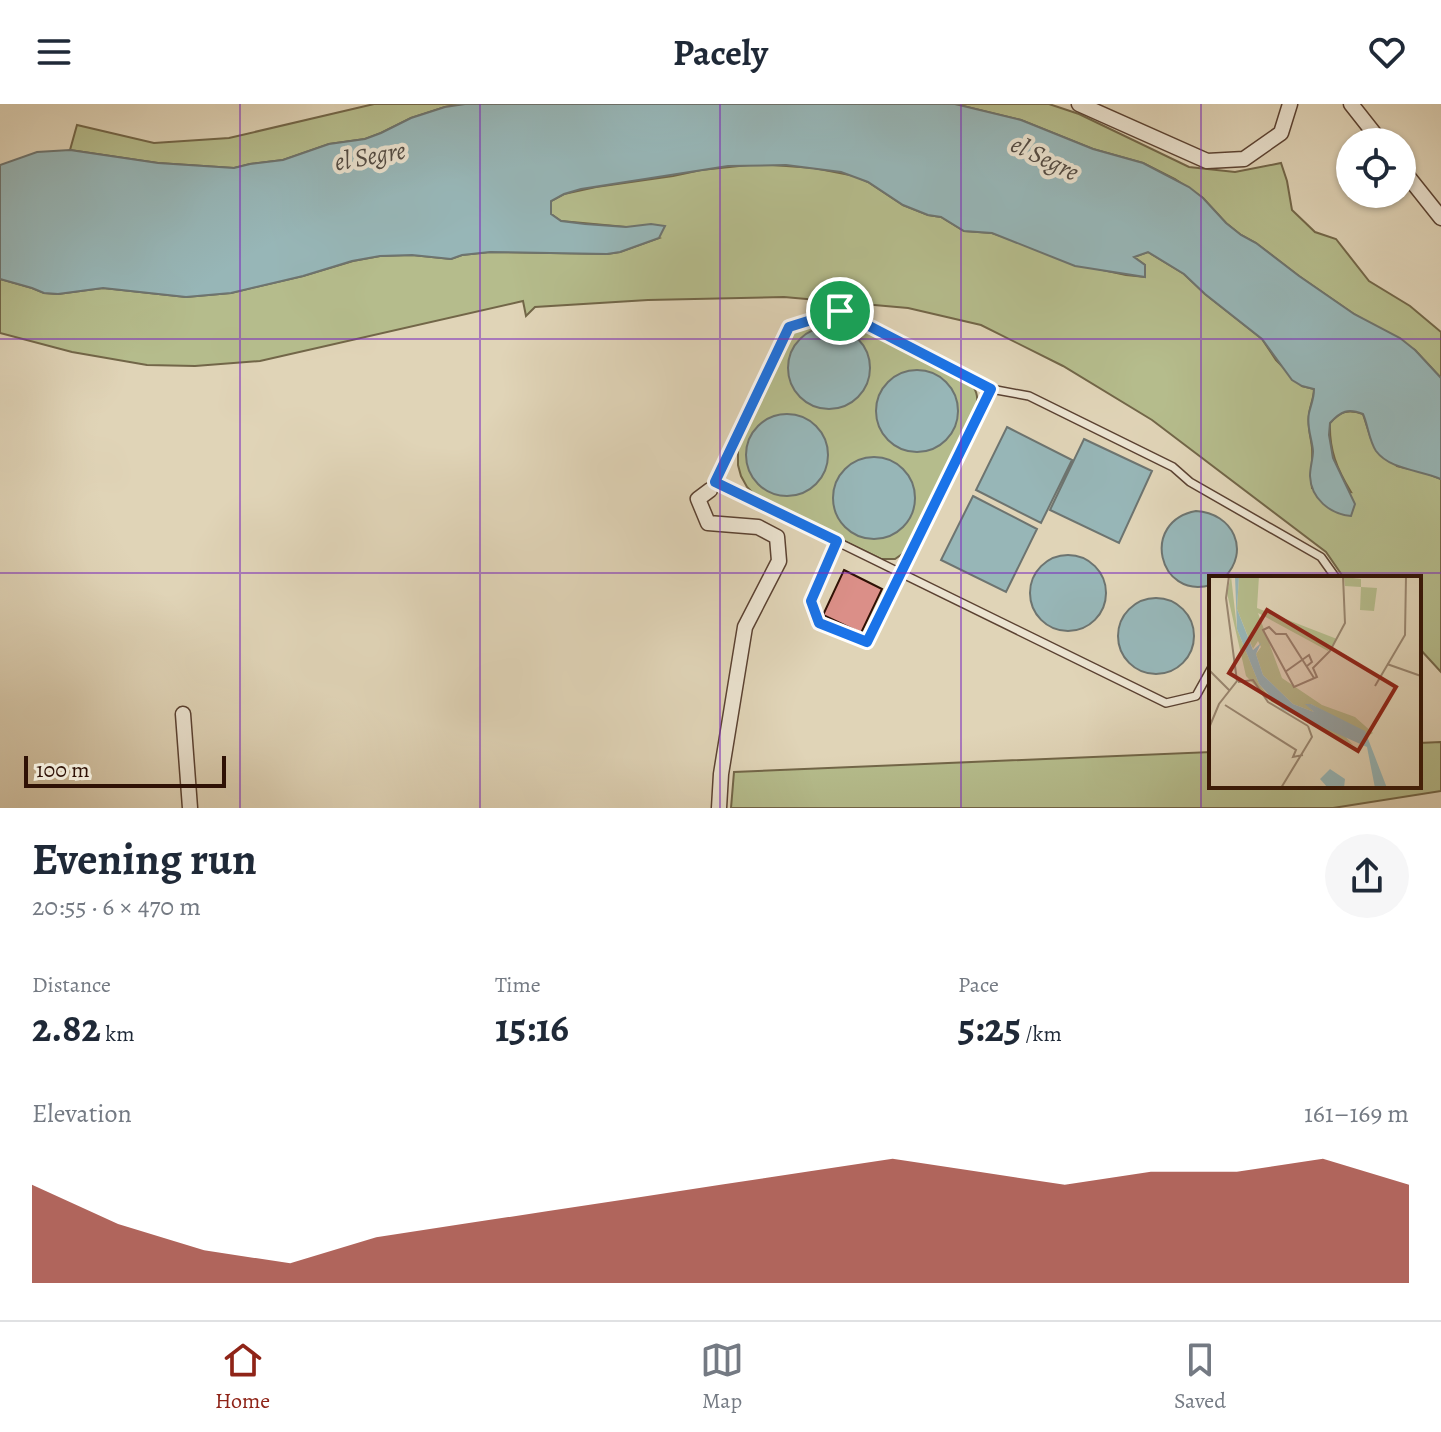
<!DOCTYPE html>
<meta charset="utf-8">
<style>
body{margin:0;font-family:Alegreya,serif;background:#f6f6f7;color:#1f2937;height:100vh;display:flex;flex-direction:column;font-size:30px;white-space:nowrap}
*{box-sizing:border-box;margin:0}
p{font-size:26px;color:#747a83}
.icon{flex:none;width:44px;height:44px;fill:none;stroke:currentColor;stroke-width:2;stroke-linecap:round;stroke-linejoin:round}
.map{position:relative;height:704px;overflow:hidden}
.side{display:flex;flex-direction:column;background:#fff;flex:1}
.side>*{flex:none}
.controls{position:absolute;left:1336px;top:24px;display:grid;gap:16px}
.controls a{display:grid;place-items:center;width:80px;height:80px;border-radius:50%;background:#fff;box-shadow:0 2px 6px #0004;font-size:40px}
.scale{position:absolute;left:24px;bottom:20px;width:202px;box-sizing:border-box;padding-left:8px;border:4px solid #2f1105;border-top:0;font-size:22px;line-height:28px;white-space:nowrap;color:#2f1105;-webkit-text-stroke:6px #ebe3d0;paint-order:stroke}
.pin{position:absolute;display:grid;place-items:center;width:68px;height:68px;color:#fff;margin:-34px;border:4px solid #fff;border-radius:50%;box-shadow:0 2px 8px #0007}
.round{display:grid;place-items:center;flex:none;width:84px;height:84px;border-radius:42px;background:#f6f6f7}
.head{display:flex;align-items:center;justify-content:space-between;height:136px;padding:0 32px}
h1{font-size:44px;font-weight:600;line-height:60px}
.stats{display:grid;grid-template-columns:repeat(3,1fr);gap:12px;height:136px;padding:8px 32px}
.stats div{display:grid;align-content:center}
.stats b{font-size:40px;font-weight:600}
.stats small{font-size:22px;font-weight:400}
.stats p{font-size:22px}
.chart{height:224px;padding:16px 32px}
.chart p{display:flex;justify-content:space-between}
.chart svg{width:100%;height:144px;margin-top:8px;fill:#8f2418;opacity:.7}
header{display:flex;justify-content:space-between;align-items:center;height:104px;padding:0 32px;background:#fff;font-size:36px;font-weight:600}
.tabs{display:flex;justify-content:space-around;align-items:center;height:112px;border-top:2px solid #e0e1e3;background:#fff;font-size:22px;color:#747a83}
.tabs a{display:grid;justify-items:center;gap:4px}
.tabs .active{color:#8f2418}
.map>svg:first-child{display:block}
.green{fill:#b5bc8c;stroke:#726648;stroke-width:2}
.water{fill:#97b6b7;stroke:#6d7470;stroke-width:2}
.building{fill:#db8f88;stroke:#2f1105;stroke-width:2}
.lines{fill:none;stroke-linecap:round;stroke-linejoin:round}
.service-casing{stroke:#5b4232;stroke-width:10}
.minor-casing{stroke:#5b4232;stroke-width:17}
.service{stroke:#ebe3d0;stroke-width:7}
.minor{stroke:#ebe3d0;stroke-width:14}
.route-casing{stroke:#fff;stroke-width:16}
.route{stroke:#1a73e8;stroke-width:10}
.grid{fill:none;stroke:#7b2cbf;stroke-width:2;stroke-opacity:0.55}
.labels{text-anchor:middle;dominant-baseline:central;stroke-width:8;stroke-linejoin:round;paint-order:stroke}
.water-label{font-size:26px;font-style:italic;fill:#534b43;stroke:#ebe3d0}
.inset-road{fill:none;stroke:#998670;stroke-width:2}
.view{fill:#8f2418;fill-opacity:0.15;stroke:#8f2418;stroke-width:4}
.inset-edge{fill:none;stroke:#2f1105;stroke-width:4}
</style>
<header><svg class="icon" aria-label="menu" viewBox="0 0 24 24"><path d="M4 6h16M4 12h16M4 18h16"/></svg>Pacely<svg class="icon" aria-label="heart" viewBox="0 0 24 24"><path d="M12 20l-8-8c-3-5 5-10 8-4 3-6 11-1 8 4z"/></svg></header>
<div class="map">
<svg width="1441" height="704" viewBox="0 0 1441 704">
<rect width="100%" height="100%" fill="#e0d4b7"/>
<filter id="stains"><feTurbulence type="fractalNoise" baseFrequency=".0025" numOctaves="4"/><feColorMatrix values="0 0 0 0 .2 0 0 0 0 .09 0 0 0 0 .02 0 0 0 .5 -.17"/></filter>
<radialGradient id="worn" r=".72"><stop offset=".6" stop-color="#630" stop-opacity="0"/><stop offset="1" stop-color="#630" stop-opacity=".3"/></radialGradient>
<path class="green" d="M 374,0 L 465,0 L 445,3 L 411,14 L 381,29 L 365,35 L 329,40 L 283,56 L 250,60 L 234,64 L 158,59 L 70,46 L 77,21 L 154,39 L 229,34 Z
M 955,0 L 1049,0 L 1079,10 L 1189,63 L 1235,68 L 1281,59 L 1287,77 L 1292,106 L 1315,128 L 1336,135 L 1369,177 L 1410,202 L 1441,228 L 1441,274 L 1415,246 L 1354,210 L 1299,172 L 1256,139 L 1241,131 L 1226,119 L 1203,94 L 1175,75 L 1143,59 L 1093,45 L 1021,16 Z
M 758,60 L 814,64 L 855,72 L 868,78 L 903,101 L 928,111 L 941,113 L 964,127 L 992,129 L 1098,165 L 1126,171 L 1145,173 L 1145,161 L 1134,153 L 1148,148 L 1184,170 L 1205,190 L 1262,235 L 1276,256 L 1302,282 L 1314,285 C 1314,294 1310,301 1309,311 C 1307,322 1311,333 1312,344 C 1313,358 1310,370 1312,384 L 1351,388 C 1337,365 1329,346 1330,319 C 1341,307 1348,305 1363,310 L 1371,335 L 1397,362 L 1423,368 L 1441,375 L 1441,568 L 1419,544 L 1419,474 L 1344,474 L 1326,448 L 1152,316 L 1063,262 L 981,221 L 908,204 L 784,193 L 648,196 L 535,203 L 526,212 L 523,197 L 260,257 L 195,262 L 147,261 L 72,248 L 0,229 L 0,175 L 32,184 L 44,189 L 58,190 L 103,184 L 186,193 L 231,189 L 303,172 L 353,157 L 380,152 L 412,151 L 451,155 L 462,151 L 490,148 L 607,150 L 620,148 L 659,134 L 626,123 L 561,117 L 551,110 L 551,97 L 564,90 L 596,83 L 673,72 L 701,66 Z
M 831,212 L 842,215 L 962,273 C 974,280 980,289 976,303 L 905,448 L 895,455 L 881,455 L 759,395 L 747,383 L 741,372 L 738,361 L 738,346 L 741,334 L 793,229 L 800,221 Z
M 1441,638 L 1441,687 L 1333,704 L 731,704 L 734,668 L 1211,648 L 1211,682 L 1419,682 L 1419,639 Z"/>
<path class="water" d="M 465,0 L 955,0 L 1021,16 L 1093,45 L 1143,59 L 1189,83 L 1203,94 L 1226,119 L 1241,131 L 1256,139 L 1299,172 L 1354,210 L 1400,234 L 1415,246 L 1441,274 L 1441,375 C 1421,366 1390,366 1376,347 C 1369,337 1368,321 1363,310 C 1348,304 1341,307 1330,319 L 1329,331 L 1333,354 L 1355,400 L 1351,412 C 1330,410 1311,395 1310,372 C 1310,363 1313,355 1313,347 C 1312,334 1306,322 1309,309 C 1311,300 1314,295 1314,285 L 1302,282 L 1292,276 L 1262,235 L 1205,190 L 1184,170 L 1148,148 L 1134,153 L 1145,161 L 1145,173 L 1075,162 L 992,129 L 964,127 L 941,113 L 928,111 L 903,101 L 868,78 L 841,68 L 786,61 L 728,62 L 581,85 L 564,90 L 551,97 L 551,110 L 561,117 L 585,120 L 626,123 L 651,120 L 665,122 L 659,134 L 620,148 L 607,150 L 490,148 L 462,151 L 451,155 L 412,151 L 380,152 L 352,157 L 303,172 L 231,189 L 186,193 L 103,184 L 58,190 L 44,189 L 32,184 L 0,175 L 0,61 L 37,48 L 70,46 L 158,59 L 234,64 L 250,60 L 283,56 L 329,40 L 365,35 L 381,29 L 411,14 L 445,3 Z
M788 264a41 41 0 1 1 82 0a41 41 0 1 1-82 0Z
M876 307a41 41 0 1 1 82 0a41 41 0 1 1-82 0Z
M746 351a41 41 0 1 1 82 0a41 41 0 1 1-82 0Z
M 1007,323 L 1072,356 L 1041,419 L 976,386 Z
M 1084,335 L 1152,367 L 1119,439 L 1050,406 Z
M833 394a41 41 0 1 1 82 0a41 41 0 1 1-82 0Z
M 973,392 L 1037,425 L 1006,488 L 941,456 Z
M 1196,407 C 1233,409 1251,447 1224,474 L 1211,474 L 1211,481 C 1158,496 1140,417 1196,407 Z
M1030 489a38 38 0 1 1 76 0a38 38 0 1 1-76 0Z
M1118 532a38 38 0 1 1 76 0a38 38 0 1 1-76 0Z"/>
<path class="building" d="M 844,466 L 882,485 L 861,529 L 823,511 Z"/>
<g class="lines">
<defs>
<path id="service" d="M 715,378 L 1166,599 L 1196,592 L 1211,565
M 710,386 L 789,223 L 840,207 L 991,285 L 1029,292 L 1173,363 L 1190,378 L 1321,453 L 1336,474
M 837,437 L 811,497 L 819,519 L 867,538 L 991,285"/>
<path id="minor" d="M 1079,0 L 1207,57 L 1244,55 L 1281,29 L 1290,0
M 1351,0 L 1381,38
M 1402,65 L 1441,114
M 710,386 L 698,395 L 708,419 L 758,423 L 777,433 L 779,457 L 745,523 L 721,670 L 719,704
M 183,610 L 190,704"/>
</defs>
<use href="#service" class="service-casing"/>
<use href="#minor" class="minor-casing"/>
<use href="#service" class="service"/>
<use href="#minor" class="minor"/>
</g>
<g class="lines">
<defs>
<path id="route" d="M 840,207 L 991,285 L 867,538 L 819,519 L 811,497 L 837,437 L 715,378 L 789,223 Z"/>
</defs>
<use href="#route" class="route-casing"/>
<use href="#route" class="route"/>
</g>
<path class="grid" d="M 240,0 L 240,704M 480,0 L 480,704M 720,0 L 720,704M 961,0 L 961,704M 1201,0 L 1201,704M 0,235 L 1441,235M 0,469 L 1441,469"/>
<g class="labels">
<g class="water-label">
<text transform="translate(370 52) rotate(-10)">el Segre</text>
<text transform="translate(1045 54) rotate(26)">el Segre</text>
</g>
</g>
<g transform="translate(1209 472)">
<rect width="212" height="212" fill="#e0d4b7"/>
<path d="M 22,0 L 28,53 L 50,108 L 58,118 L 109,150 L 132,156 L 144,169 L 61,125 L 37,100 L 18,17 ZM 30,0 L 50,0 L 48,32 L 128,63 L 119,75 L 49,37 L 73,102 L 113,129 L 146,141 L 164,157 L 159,160 L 102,128 L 97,128 L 105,136 L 84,128 L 54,99 L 47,78 L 52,71 L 49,65 L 44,73 L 28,33 ZM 135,1 L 152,3 L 152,11 L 168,12 L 165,35 L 151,34 L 152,11 L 136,10 Z" fill="#b5bc8c"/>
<path d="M 26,0 L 30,0 L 28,33 L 44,74 L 52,67 L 47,78 L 54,99 L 84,128 L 105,136 L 96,128 L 102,128 L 156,155 L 178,212 L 166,212 L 158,171 L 73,133 L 50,108 L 28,53 ZM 121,193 L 136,203 L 135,212 L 119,212 L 111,203 Z" fill="#97b6b7"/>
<path class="inset-road" d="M 178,88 L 212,100M 0,94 L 21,115M 76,96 L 100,79 L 103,86 L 98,90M 105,102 L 77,58 L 67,58 L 60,51 L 54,54 L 85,111 L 108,101 L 104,92 L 121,75 L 136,47 L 134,0M 29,106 L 44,104 L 59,126 L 99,150M 166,110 L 196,59 L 197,0M 16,129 L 87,174 L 84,181 L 94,179M 0,152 L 10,128 L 28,105 L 17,22 L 20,0M 72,212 L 103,161 L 99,150"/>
<path class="view" d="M 58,34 L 187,111 L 149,175 L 20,97 Z"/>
<rect width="212" height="212" class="inset-edge"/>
</g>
<rect width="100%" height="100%" filter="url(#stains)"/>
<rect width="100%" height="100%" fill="url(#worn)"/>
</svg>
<div class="controls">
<a><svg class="icon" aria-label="locate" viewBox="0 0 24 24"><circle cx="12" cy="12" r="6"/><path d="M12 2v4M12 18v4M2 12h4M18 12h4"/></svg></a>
</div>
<div class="scale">100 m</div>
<div class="pin" style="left:840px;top:207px;background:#1e9e55"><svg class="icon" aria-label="arrive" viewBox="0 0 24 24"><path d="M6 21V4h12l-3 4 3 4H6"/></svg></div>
</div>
<section class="side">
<div class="head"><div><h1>Evening run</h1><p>20:55 · 6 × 470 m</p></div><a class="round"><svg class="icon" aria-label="share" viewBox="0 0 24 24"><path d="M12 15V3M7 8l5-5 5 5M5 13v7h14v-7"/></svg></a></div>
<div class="stats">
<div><p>Distance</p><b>2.82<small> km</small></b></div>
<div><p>Time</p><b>15:16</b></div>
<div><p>Pace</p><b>5:25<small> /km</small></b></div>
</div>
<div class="chart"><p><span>Elevation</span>161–169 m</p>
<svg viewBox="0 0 160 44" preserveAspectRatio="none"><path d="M0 44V14L10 26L20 34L30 38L40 30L50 26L60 22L70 18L80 14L90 10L100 6L110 10L120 14L130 10L140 10L150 6L160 14V44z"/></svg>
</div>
</section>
<nav class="tabs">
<a class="active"><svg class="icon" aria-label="home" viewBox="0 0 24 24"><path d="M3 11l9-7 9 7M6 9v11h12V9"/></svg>Home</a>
<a><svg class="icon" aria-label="map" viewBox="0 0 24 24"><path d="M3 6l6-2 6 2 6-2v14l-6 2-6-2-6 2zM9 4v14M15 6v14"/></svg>Map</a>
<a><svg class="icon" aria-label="saved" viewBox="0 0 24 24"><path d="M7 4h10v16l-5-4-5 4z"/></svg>Saved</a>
</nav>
